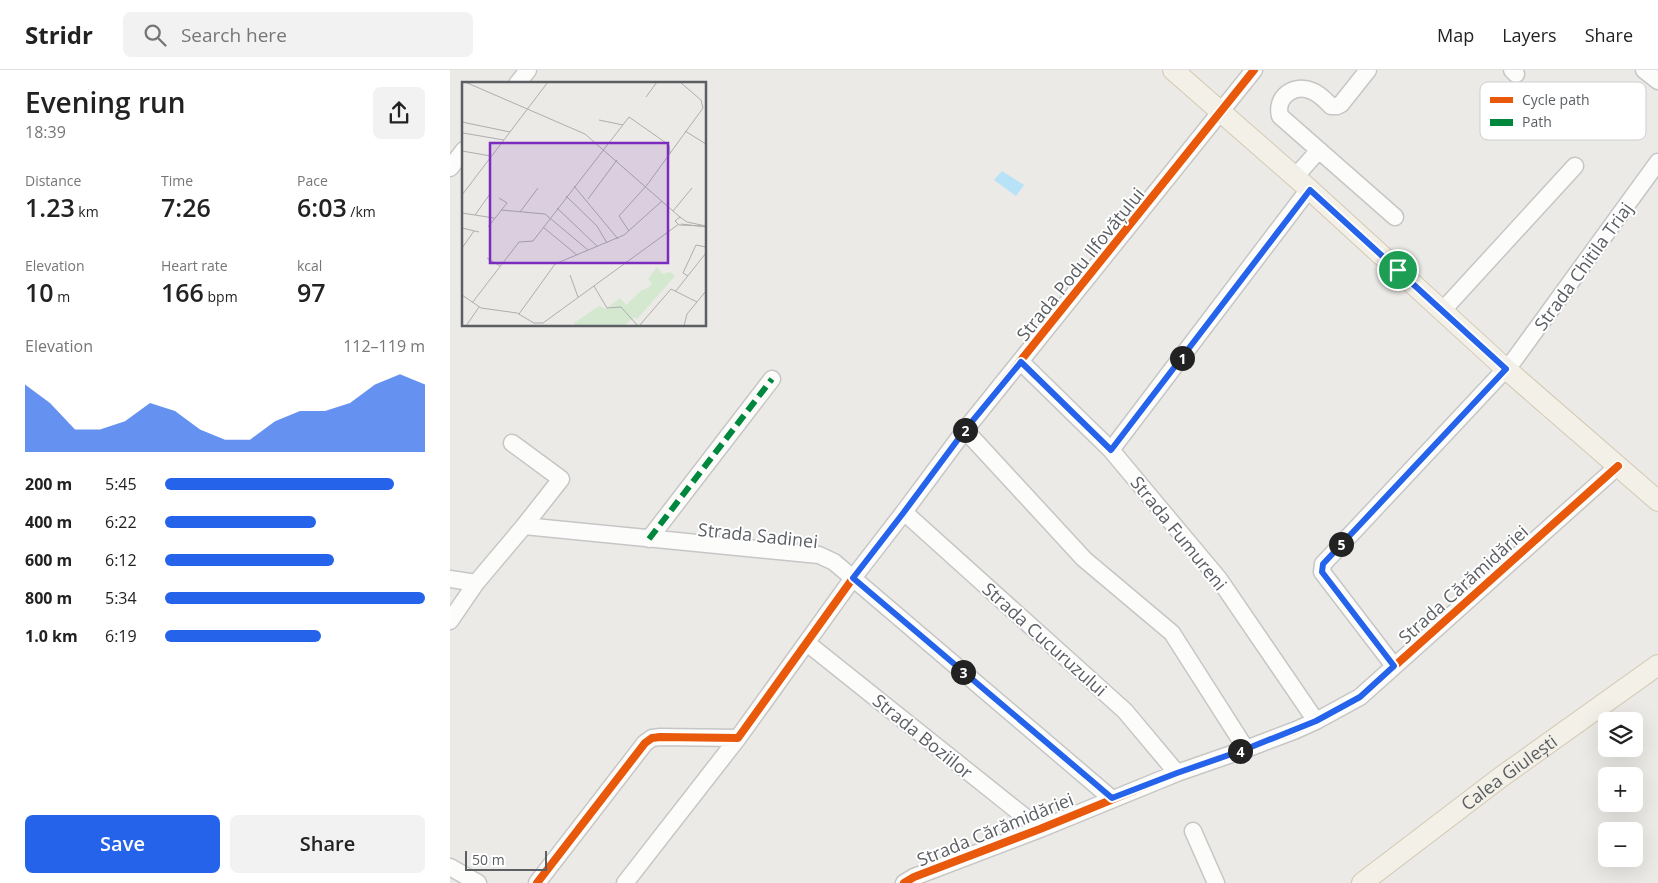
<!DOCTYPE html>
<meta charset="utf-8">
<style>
body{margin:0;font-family:"Open Sans",sans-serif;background:#f2f2f2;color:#222;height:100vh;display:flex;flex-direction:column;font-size:19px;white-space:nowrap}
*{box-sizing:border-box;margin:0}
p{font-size:16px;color:#767676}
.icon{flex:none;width:28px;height:28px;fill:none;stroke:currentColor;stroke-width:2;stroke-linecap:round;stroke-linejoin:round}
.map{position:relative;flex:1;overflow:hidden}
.panel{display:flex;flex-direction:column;background:#fff;width:450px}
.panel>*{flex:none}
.controls{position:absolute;left:1148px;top:642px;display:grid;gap:10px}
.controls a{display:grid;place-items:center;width:45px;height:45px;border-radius:8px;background:#fff;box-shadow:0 5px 20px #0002;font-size:25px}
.scale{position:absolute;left:15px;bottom:12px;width:82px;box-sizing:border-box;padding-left:5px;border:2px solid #5b5f64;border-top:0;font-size:14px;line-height:18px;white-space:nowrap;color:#5b5f64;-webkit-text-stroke:4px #fff;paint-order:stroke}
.pin{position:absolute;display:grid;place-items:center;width:42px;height:42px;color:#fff;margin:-21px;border:2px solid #fff;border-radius:50%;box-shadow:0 1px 5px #0007}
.km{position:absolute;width:25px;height:25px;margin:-12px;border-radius:50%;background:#222;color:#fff;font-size:14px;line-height:25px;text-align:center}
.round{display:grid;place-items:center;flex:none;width:52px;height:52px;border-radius:8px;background:#f2f2f2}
.head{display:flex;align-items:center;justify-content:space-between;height:85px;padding:0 25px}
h1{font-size:28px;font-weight:600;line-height:38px}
.figures{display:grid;grid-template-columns:repeat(3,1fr);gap:8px;height:85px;padding:5px 25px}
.figures div{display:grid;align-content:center}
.figures b{font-size:25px;font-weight:600}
.figures small{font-size:14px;font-weight:400}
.figures p{font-size:14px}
.chart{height:140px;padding:10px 25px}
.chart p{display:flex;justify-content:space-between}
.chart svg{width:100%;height:90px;margin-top:5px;fill:#2563eb;opacity:.7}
.button{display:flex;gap:10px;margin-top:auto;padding:10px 25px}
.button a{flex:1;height:58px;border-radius:8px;background:#2563eb;color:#fff;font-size:20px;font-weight:600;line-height:58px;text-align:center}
.button a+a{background:#f2f2f2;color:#222}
ul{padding:0 25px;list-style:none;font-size:16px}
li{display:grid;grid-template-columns:80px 60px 1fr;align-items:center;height:38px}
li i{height:12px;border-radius:6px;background:#2563eb}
header{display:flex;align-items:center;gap:30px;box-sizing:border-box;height:70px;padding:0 25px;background:#fff;border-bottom:1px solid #e0e0e0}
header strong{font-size:24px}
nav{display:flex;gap:28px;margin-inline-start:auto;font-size:18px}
.search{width:350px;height:45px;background:#f2f2f2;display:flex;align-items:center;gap:12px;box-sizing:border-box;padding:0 18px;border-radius:8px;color:#767676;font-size:19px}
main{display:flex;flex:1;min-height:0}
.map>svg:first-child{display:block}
.water{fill:#b8e2f8}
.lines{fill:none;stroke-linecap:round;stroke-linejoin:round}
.minor-casing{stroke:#c6c6c7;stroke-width:19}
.major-casing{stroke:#d3c8b3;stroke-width:22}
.minor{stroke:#fcfcfb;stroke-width:16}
.major{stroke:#f3f0e7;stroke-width:20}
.quiet{stroke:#00873e;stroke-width:6;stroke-dasharray:12 6;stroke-linecap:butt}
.cycleway-casing{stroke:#fff;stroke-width:11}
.cycleway{stroke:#e8590c;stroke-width:8}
.route-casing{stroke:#fff;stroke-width:10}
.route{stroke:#2563eb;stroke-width:6}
.labels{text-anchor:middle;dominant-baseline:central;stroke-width:4;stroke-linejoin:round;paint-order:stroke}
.street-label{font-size:18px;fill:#5b5f64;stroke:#fff}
.inset-road{fill:none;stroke:#adaeae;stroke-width:1}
.view{fill:#7b2cbf;fill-opacity:0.15;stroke:#7b2cbf;stroke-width:2.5}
.inset-edge{fill:none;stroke:#5b5f64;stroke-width:2.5}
.key{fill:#fff;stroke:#cecfd0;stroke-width:1}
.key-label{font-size:14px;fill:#5b5f64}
</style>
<header>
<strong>Stridr</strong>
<div class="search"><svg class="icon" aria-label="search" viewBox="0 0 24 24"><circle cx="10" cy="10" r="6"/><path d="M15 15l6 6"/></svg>Search here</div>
<nav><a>Map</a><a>Layers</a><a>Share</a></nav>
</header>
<main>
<section class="panel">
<div class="head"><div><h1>Evening run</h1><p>18:39</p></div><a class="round"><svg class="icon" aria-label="share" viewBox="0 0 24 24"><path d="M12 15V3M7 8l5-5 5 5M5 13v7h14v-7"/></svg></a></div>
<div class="figures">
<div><p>Distance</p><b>1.23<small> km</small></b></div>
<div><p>Time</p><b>7:26</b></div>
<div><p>Pace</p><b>6:03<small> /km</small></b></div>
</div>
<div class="figures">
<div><p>Elevation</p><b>10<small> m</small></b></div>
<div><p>Heart rate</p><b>166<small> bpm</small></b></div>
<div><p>kcal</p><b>97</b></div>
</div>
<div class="chart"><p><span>Elevation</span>112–119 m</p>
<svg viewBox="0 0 160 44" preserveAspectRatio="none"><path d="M0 44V11L10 20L20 33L30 33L40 29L50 20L60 24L70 33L80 38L90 38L100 29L110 24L120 24L130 20L140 11L150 6L160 11V44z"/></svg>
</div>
<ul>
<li><b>200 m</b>5:45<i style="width:88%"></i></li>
<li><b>400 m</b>6:22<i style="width:58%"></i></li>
<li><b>600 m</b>6:12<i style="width:65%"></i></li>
<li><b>800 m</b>5:34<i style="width:100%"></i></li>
<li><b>1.0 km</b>6:19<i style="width:60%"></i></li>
</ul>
<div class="button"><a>Save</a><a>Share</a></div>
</section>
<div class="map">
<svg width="1208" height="813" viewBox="0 0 1208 813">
<rect width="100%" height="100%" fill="#ebeae6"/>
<path class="water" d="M 552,101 L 574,115 L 566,126 L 544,110 Z"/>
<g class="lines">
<defs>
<path id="minor" d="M 918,0 L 891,34 L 887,36 L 881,36 C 875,30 870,24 862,21 C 844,13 825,27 830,46 L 945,147
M 1062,0 L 1066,4
M 1194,0 L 1208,11
M 67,14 L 78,0
M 0,98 L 14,80
M 845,107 L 869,80
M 993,240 L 1125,96
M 571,292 L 661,380 L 769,509 L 866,651
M 515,360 L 634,489 L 722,563 L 796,679
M 661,380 L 859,119
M 454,442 L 675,641 L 727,703
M 74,456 L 369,485 L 384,492 L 661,728
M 199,469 L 322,309
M 0,509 L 26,513
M 0,551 L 26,513 L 74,456 L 111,409 L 62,373
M 357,573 L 590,759
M 944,596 L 872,502 L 873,494 L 1064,290 L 1208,92
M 743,761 L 766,813
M 0,797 L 28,813
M 87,813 L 195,673 L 202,668 L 210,667 L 288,668 L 403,508 L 454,442 L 515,360 L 804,0
M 175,813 L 288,668
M 454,813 L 464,807 L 590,759 L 727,703 L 796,679 L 846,660 L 866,651 L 910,627 L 1168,396"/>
<g id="major">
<path d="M 723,0 L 859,119 L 1056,299 L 1208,431"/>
<path id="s1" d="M 912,813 L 1051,707 L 1208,595"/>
</g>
</defs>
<use href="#minor" class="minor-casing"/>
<use href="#major" class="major-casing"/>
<use href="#minor" class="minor"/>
<use href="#major" class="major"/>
<path class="quiet" d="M 199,469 L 322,309"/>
<defs>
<path id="cycleway" d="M 87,813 L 195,673 L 202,668 L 210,667 L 288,668 L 403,508 L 454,442 L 515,360 L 804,0
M 454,813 L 464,807 L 590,759 L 727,703 L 796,679 L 846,660 L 866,651 L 910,627 L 1168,396"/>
</defs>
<use href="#cycleway" class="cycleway-casing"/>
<use href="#cycleway" class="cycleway"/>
</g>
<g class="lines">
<defs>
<path id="route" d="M 860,120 L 1056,299 L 873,494 L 872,502 L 944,596 L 910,627 L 866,651 L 796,679 L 727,703 L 662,728 L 403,508 L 454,442 L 515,360 L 571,292 L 661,380 Z"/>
</defs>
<use href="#route" class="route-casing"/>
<use href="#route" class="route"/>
</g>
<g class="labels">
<g class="street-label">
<text transform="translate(630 194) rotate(-51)">Strada Podu Ilfovățului</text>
<text transform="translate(1133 196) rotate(-54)">Strada Chitila Triaj</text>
<text transform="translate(729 463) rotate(51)">Strada Fumureni</text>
<text transform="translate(308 465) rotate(6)">Strada Sadinei</text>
<text transform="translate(1013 514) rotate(-42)">Strada Cărămidăriei</text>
<text transform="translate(595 569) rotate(42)">Strada Cucuruzului</text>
<text transform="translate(473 666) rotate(39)">Strada Boziilor</text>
<text stroke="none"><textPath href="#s1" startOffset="184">Calea Giulești</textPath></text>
<text transform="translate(545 759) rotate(-22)">Strada Cărămidăriei</text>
</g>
</g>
<g transform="translate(12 12)">
<rect width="244" height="244" fill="#ebeae6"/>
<path d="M 195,185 L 200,192 L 208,190 L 213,194 L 175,237 L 173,235 L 161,244 L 114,244 L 112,241 L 137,224 L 144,227 L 158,216 L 164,223 L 180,208 L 186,206 L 190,201 L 186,197 Z" fill="#d4e8d0"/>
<path class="inset-road" d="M 3,0 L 123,52 L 219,136M 184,15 L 195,0M 137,38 L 161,43M 0,40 L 48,50M 223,49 L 244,62M 1,51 L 42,58M 0,69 L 29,74M 112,104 L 156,157M 0,113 L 86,0M 104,114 L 135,144 L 145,161M 126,117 L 155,78M 95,126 L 135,164M 39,128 L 83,132 L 126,168M 211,129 L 230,106M 58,130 L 76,106M 0,131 L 32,136M 13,133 L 28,112M 219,142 L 244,145M 244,144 L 225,140 L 218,135 L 213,139 L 217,143 L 244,144M 26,145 L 45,121 L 37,116M 81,145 L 115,173M 0,146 L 17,150M 167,149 L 157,134 L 185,103 L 241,26 L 239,18 L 218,0M 0,166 L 12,149M 25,176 L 38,184M 108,193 L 116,215M 226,194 L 221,191 L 234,163 L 244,165M 132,204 L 145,226 L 159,225 L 176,244M 213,210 L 244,171M 0,213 L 19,226 L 55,231 L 72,241 L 81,241 L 217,142M 10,221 L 57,160 L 71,159 L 167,35 L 207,63 L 208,72M 57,232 L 93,182 L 162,153 L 200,119M 4,244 L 17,225M 177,244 L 209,207 L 235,220M 222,244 L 225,232 L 244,209"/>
<path class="view" d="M 28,61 L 206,61 L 206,181 L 28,181 Z"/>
<rect width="244" height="244" class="inset-edge"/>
</g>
<rect x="1030" y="12" width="166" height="58" rx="8" class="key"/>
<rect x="1040" y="27" width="23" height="6" fill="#e8590c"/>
<rect x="1040" y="49" width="23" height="7" fill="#00873e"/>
<g class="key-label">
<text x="1072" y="35">Cycle path</text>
<text x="1072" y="57">Path</text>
</g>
</svg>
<div class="controls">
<a><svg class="icon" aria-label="layers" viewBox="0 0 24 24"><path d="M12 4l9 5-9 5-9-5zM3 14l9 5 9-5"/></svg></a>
<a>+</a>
<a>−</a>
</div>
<div class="scale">50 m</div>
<div class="pin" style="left:948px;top:200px;background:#1e9e55"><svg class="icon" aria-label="arrive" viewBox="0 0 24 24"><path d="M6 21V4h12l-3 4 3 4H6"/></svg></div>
<b class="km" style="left:732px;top:288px">1</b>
<b class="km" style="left:515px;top:360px">2</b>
<b class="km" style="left:513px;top:602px">3</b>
<b class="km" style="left:790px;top:681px">4</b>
<b class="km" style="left:891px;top:474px">5</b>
</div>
</main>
